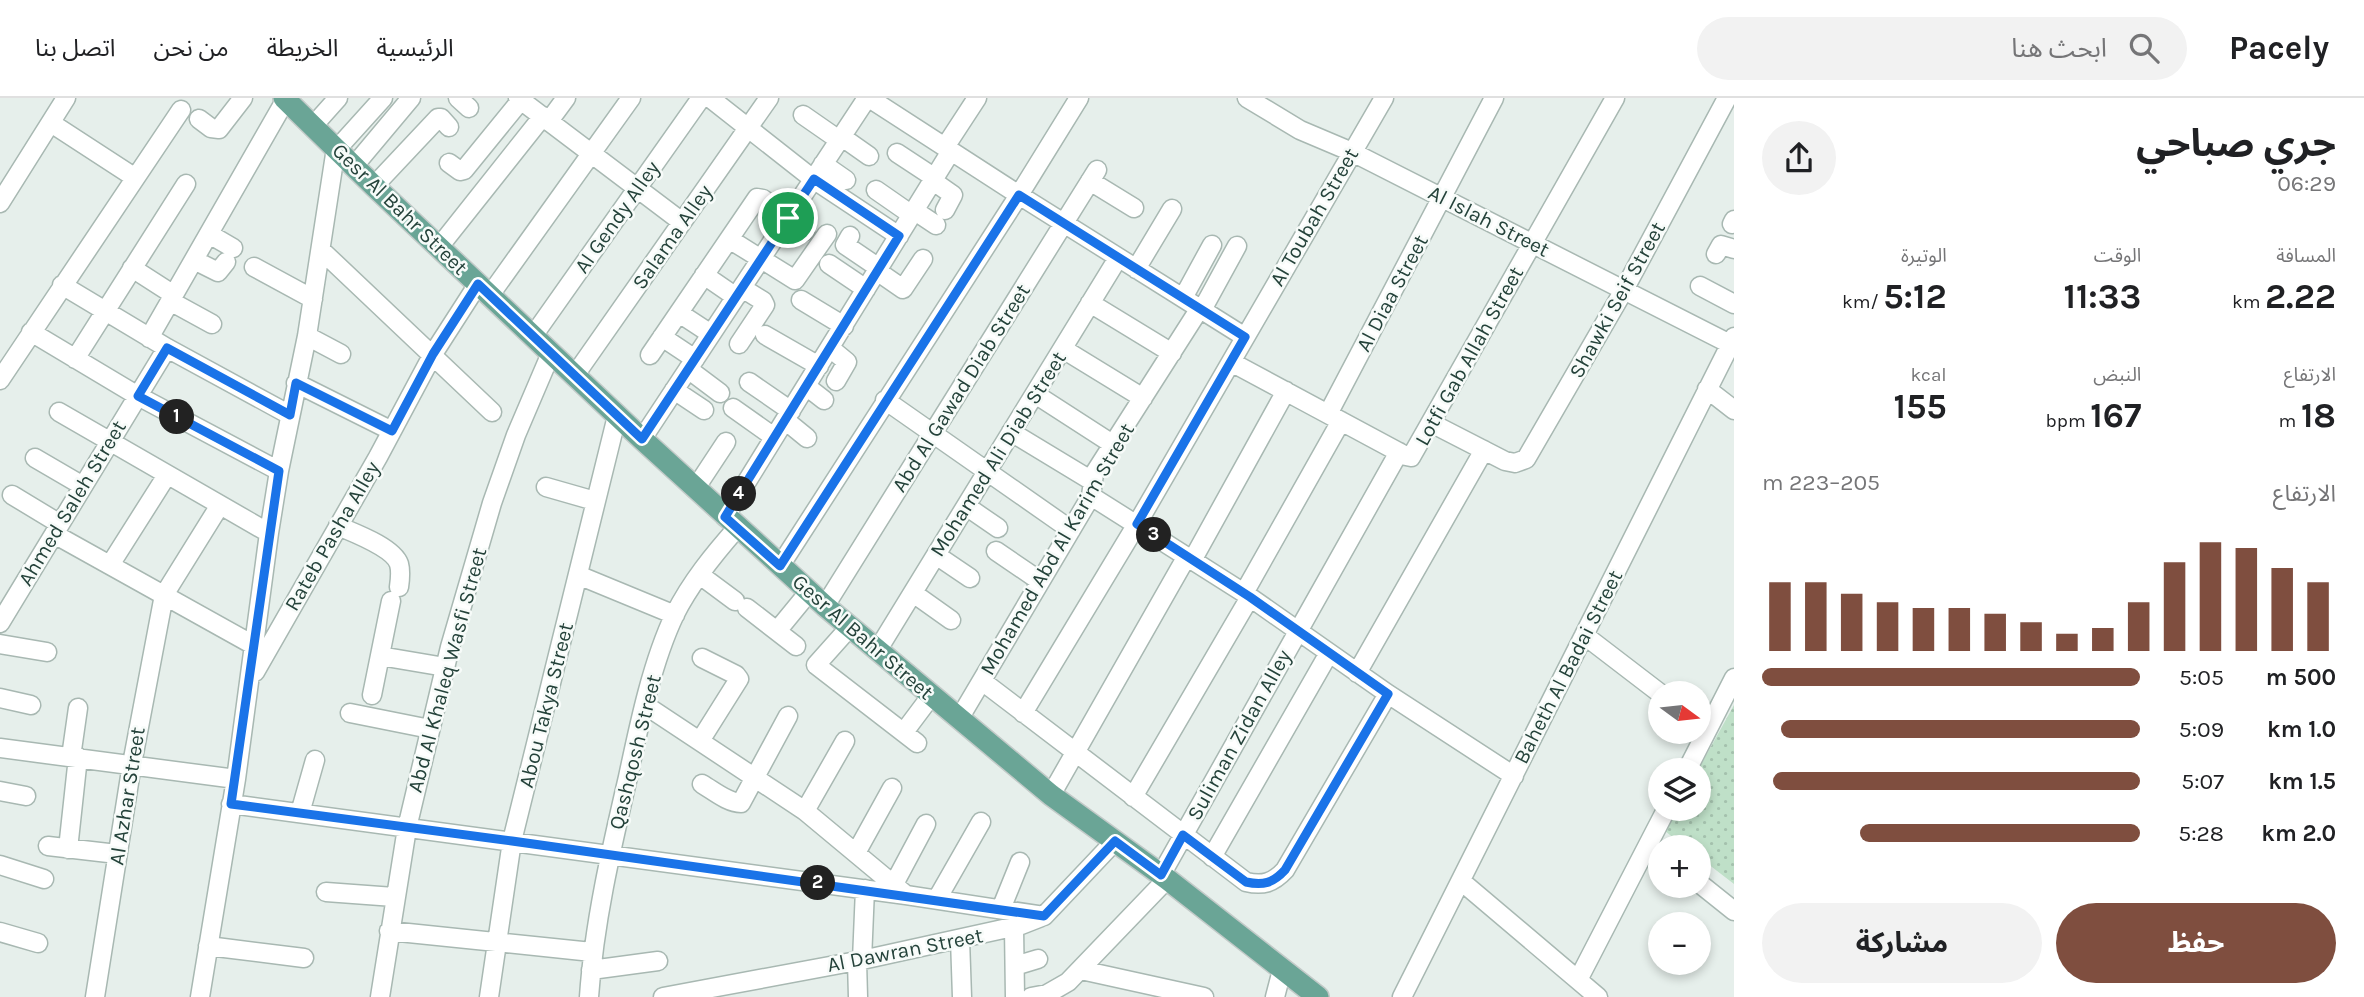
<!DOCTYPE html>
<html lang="ar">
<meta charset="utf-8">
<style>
body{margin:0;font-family:Karla,"Noto Sans Arabic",sans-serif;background:#f2f2f2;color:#202124;direction:rtl;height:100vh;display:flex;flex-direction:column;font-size:26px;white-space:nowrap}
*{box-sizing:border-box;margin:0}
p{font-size:23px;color:#757577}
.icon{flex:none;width:38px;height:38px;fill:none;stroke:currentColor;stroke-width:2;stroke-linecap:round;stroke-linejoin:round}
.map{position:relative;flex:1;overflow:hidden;direction:ltr}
.panel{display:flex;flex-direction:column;background:#fff;width:630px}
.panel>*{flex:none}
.needle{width:46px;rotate:105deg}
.tools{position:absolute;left:1648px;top:583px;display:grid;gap:14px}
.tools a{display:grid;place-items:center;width:63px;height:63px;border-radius:50%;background:#fff;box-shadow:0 4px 10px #0003;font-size:35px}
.pin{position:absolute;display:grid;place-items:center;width:60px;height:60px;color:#fff;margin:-30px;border:4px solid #fff;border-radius:50%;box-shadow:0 2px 7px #0007}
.km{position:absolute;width:35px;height:35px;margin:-18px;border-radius:50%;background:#222;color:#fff;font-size:19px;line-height:35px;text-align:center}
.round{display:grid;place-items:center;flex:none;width:74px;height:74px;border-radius:37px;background:#f2f2f2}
.summary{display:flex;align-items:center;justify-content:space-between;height:119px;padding:0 28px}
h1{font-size:38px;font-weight:700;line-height:52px}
.stats{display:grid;grid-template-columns:repeat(3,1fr);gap:10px;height:119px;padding:7px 28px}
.stats div{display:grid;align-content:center}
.stats b{font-size:35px;font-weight:700}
.stats small{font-size:19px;font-weight:400}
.stats p{font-size:19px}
.chart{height:196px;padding:14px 28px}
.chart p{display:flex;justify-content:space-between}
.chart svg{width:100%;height:126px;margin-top:7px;stroke:#7f4e3f;stroke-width:6}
.action{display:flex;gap:14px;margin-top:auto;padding:14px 28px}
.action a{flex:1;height:80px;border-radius:42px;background:#7f4e3f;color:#fff;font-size:28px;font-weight:700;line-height:80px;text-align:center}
.action a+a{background:#f2f2f2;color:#202124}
ul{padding:0 28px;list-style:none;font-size:23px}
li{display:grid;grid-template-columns:112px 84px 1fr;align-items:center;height:52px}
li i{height:18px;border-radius:9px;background:#7f4e3f}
header{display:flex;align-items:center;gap:42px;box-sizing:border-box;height:98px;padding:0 35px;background:#fff;border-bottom:2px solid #e0e0e0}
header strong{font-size:33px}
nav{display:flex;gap:38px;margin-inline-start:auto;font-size:24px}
.search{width:490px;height:63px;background:#f2f2f2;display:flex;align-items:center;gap:18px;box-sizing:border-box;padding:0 24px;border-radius:38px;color:#757577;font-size:26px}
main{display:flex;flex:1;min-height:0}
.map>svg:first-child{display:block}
.garden{fill:url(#garden-dots)}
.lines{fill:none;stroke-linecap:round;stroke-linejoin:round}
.minor-casing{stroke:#a8b8b2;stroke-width:21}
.major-casing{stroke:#c2cac8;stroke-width:24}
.minor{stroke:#fff;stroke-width:18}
.major{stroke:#6aa596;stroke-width:21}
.route-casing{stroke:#fff;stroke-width:14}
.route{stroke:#1a73e8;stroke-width:9}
.labels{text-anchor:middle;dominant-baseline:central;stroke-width:5;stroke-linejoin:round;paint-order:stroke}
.street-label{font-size:21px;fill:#24423a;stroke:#f7fbf9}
</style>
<header>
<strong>Pacely</strong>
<div class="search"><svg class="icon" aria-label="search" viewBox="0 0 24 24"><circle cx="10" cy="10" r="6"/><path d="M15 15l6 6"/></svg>ابحث هنا</div>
<nav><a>الرئيسية</a><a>الخريطة</a><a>من نحن</a><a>اتصل بنا</a></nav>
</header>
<main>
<section class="panel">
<div class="summary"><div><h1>جري صباحي</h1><p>06:29</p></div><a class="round"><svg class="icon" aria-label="share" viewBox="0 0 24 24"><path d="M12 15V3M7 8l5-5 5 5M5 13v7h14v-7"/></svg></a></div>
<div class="stats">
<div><p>المسافة</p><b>2.22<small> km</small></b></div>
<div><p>الوقت</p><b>11:33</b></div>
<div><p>الوتيرة</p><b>5:12<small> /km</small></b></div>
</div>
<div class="stats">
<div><p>الارتفاع</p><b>18<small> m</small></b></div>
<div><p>النبض</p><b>167<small> bpm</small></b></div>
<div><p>kcal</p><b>155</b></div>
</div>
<div class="chart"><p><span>الارتفاع</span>205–223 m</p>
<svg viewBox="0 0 160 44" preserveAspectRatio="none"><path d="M5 44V20M15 44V20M25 44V24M35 44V27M45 44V29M55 44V29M65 44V31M75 44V34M85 44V38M95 44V36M105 44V27M115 44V13M125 44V6M135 44V8M145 44V15M155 44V20"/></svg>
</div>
<ul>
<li><b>500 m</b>5:05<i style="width:100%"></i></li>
<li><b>1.0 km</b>5:09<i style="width:95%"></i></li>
<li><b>1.5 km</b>5:07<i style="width:97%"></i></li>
<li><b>2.0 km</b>5:28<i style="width:74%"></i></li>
</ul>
<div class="action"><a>حفظ</a><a>مشاركة</a></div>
</section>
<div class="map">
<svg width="1734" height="899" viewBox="0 0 1734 899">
<defs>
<pattern id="garden-dots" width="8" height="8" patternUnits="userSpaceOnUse" patternTransform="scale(1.75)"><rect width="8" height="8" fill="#bfe0c8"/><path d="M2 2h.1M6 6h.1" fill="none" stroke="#a4c1ad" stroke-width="1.8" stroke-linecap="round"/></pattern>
</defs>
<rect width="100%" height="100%" fill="#e6efeb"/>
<path class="garden" d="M 1734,607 L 1734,786 L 1699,759 L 1699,749 L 1685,749 L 1665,733 L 1677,711 L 1699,710 L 1698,672 Z"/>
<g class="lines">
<defs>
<path id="minor" d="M 458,0 L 469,10
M 518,0 L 682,124
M 710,0 L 813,81 L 899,138
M 869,0 L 1019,97 L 1245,239
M 1247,0 L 1300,32 L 1352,54 L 1730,246
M 803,17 L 839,42
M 199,21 L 211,30 L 219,31 L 243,0
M 549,23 L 566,0
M 51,25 L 134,79
M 313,28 L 338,0
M 842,39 L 869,58
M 945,49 L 977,0
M 336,52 L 383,0
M 897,55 L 935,80
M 449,65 L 460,73 L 464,72 L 521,2
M 823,66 L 846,82
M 354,68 L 411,0
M 933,83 L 953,97 L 945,112
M 1090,83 L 1134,110
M 374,88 L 438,20 L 441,20 L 449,29
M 876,92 L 912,117
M 0,105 L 66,0
M 915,113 L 936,127
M 1732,126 L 1734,122
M 209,136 L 233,150
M 850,138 L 845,147 L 879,170
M 729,141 L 795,182 L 827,136
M 439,149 L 543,18
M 321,152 L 492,314
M 1716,156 L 1721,147 L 1734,151
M 194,162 L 218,174 L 226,164
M 829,166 L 866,191
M 254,169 L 313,201
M 132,170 L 174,197
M 1136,171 L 1172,111
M 877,173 L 903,191 L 923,161
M 704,177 L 736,199
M 62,187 L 167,250 L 290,317
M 1700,188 L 1734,206
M 490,197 L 631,0
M 1183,200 L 1212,147
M 801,202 L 844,228
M 170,203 L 212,226
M 1090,205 L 1172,255
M 1202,212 L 1237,148
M 679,215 L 711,236
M 31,234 L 138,298 L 279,373
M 765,237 L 819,268
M 307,238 L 341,256
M 533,238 L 701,0
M 662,239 L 695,261
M 149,240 L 286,1
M 739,246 L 765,207 L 763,203 L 742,190
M 830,250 L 847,264 L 836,283
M 1063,251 L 1143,300
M 650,257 L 757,100 L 763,101 L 805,133
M 75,261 L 186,86
M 1231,264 L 1406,358 L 1411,359 L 1615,0
M 688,271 L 720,295
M 575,277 L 769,0
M 0,282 L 181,12
M 749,284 L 791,313
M 296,285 L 392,333
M 806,288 L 824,302
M 1707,291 L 1734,312
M 674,292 L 704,312
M 1035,296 L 1114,347
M 885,302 L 1071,432
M 733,310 L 774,339
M 59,314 L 269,435
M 1328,316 L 1494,0
M 785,322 L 807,340
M 1431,325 L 1505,363 L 1515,365 L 1526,361 L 1624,192 L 1727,0
M 1011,334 L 1092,383
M 642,341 L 867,0
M 35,360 L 83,388
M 546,389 L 595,403
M 695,391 L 726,344
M 12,397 L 60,426
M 1091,398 L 1244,495 L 1388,596 L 1514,678
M 966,408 L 998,430
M 725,419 L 951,53
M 338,428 C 354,435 393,449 399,466 C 401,473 400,482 399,489
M 54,436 L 255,548
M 996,453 L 1040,483
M 936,457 L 970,480
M 1193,461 L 1286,293
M 110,467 L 167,377
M 780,468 L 1019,97 L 1079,0
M 578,477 L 675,517
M 700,477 L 735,503
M 913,495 L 951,522
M 1244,495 L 1341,323
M 825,508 L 1097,72
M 747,510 L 796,548
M 0,525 L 167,250
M 849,530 L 816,567 L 917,645
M 777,533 L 809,494
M 1584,537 L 1661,596
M 0,546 L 47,554
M 877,553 L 1118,160
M 380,558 L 445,569
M 255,574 L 378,359 L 433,256 L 478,186
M 1357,575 L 1484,352
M 982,583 L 1246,784 C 1263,788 1273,785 1285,772 L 1388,596
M 372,597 L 391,503
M 0,600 L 31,607
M 645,607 L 805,713 L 906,797
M 350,615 L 430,631
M 1023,615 L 1137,426 L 1384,0
M 959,621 L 1091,398 L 1094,376 L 1200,210
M 904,634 L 931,598
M 700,643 L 739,581 L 736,577 L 702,560
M 0,650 L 236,681
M 71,659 L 78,610
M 1687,672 L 1734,580
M 702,686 C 714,693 728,705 741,705 L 788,618
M 0,693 L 26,698
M 1051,697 L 1187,458
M 1133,699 L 1250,499
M 231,706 L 906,797 L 1044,818
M 805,713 L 845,643
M 300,715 L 315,662
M 48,748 L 117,756
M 68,751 L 78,659
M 856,755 L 892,690
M 1212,759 L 1329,555
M 0,767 L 44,781
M 1161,777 L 1399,354
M 1461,783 L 1598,899
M 1699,785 L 1734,813
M 894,786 L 926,726
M 326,794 L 394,799
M 937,801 L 981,724
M 1001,811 L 1020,764
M 1014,829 L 1015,899
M 389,833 L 592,854
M 0,834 L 38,845
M 960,841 L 962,899
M 208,848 L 304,860
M 862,862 L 865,791
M 857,863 L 858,899
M 1015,868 L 1038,861
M 591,872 L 658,863
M 1081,872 L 1204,899
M 1578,882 L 1667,710
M 95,899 L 132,666 L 164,497 L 220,407
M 200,899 L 236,681 L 269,435 L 279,373 L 307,238 L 336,50
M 380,899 L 407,730 L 450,549 L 492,405 L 516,337 L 551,255
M 489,899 L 512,743 L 617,318
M 589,899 C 594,825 611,752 628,679 C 639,627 652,564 675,516 C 691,484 714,456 737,430
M 663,899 L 862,862 L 1021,827 L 1044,818 L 1115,743
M 1031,899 L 1047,896 L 1068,884 L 1167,781
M 1275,899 L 1282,872
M 1402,899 L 1734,239"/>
<path id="major" d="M 284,0 L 374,88 L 642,341 L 825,508 L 1051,697 L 1167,781 L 1318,899"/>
</defs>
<use href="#minor" class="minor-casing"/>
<use href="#major" class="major-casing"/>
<use href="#minor" class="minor"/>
<use href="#major" class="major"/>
</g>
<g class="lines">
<defs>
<path id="route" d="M 814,81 L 899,138 L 725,419 L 780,468 L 1019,97 L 1245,239 L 1137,426 L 1250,499 L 1388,596 L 1285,772 C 1273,785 1263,788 1246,784 L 1183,737 L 1161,777 L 1115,743 L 1044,818 L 512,743 L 231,706 L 279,373 L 138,298 L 167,250 L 290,317 L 296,285 L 392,333 L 433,256 L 478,186 L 642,341 Z"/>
</defs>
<use href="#route" class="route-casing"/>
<use href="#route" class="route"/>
</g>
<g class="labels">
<g class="street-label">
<text transform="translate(400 111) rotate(44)">Gesr Al Bahr Street</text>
<text transform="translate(617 119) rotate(-55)">Al Gendy Alley</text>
<text transform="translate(1314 119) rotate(-60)">Al Toubah Street</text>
<text transform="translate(1489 123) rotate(27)">Al Islah Street</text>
<text transform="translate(672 139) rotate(-55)">Salama Alley</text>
<text transform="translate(1392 195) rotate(-62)">Al Diaa Street</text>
<text transform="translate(1617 202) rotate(-61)">Shawki Seif Street</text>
<text transform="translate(1469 258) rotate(-61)">Lotfi Gab Allah Street</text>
<text transform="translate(961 290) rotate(-58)">Abd Al Gawad Diab Street</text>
<text transform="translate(998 356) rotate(-58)">Mohamed Ali Diab Street</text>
<text transform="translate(72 405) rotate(-59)">Ahmed Saleh Street</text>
<text transform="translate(332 438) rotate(-60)">Rateb Pasha Alley</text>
<text transform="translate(1057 451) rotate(-60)">Mohamed Abd Al Karim Street</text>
<text transform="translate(863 539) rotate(41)">Gesr Al Bahr Street</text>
<text transform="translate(1568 569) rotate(-63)">Baheth Al Badai Street</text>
<text transform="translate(447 572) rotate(-75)">Abd Al Khaleq Wasfi Street</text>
<text transform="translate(546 607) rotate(-76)">Abou Takya Street</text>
<text transform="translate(1239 637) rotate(-61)">Suliman Zidan Alley</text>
<text transform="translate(635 654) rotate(-76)">Qashqosh Street</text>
<text transform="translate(127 698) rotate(-81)">Al Azhar Street</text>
<text transform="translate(905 852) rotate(-11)">Al Dawran Street</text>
</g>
</g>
</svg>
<div class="tools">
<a><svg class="needle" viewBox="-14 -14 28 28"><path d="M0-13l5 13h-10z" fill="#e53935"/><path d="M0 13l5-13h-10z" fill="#757577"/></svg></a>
<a><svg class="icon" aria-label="layers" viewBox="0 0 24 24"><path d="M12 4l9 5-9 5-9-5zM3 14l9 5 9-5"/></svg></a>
<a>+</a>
<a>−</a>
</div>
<div class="pin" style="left:788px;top:120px;background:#1e9e55"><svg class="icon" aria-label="arrive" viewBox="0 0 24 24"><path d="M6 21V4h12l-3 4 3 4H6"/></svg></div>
<b class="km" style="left:177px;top:319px">1</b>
<b class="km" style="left:818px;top:785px">2</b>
<b class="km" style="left:1154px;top:437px">3</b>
<b class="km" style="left:739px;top:396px">4</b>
</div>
</main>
